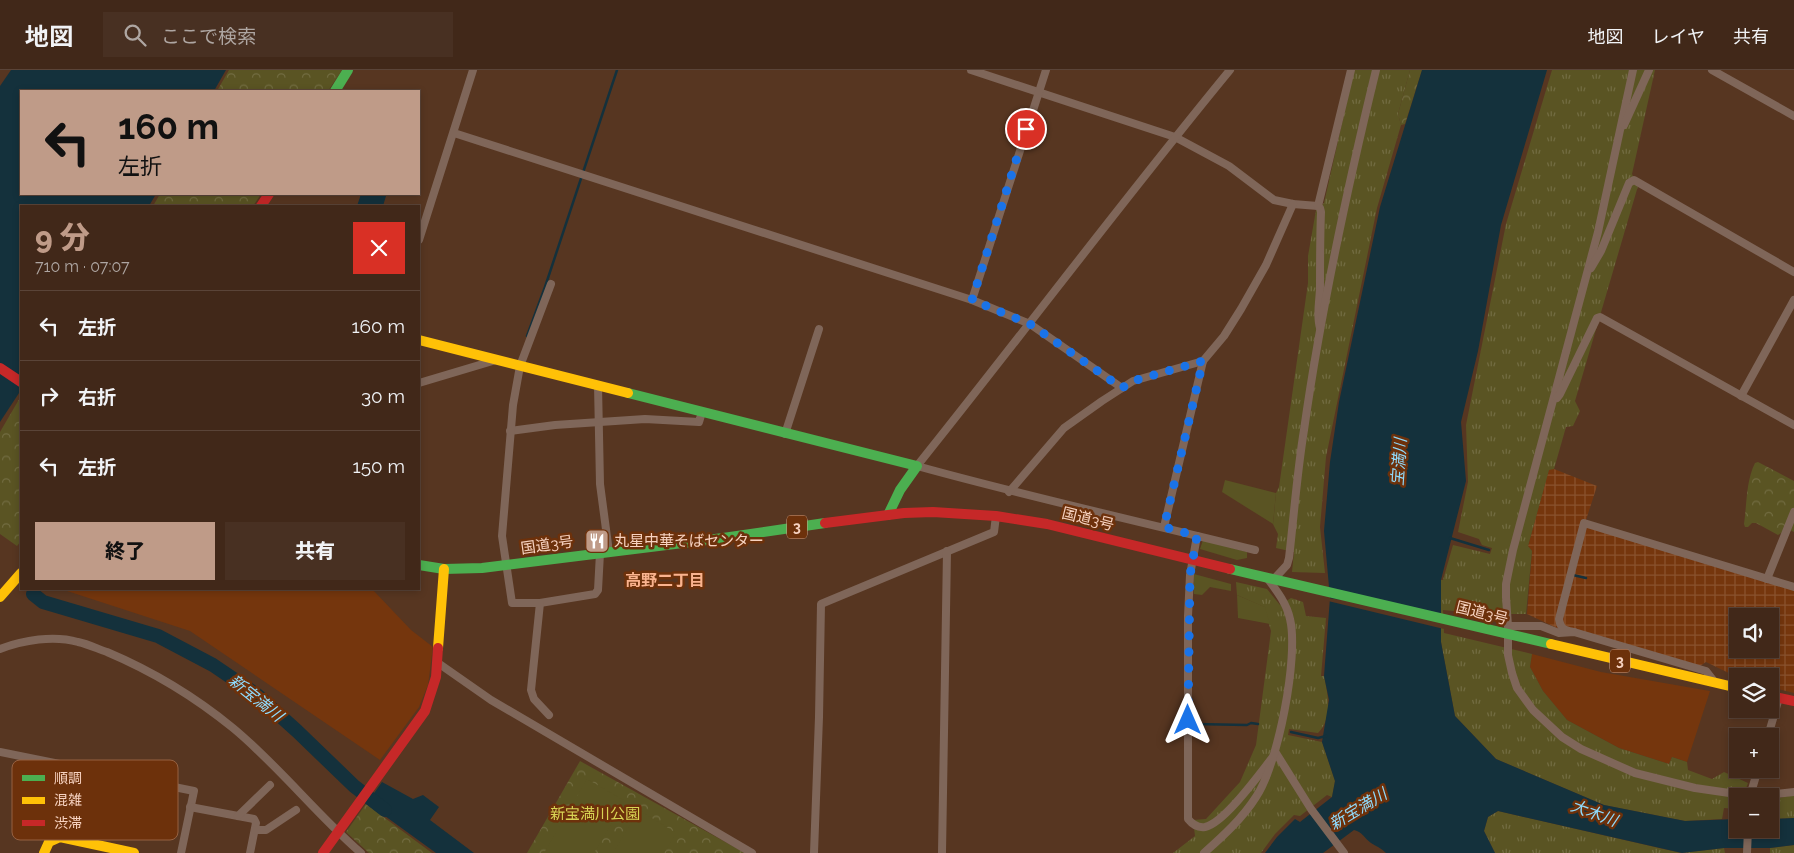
<!DOCTYPE html>
<html lang="ja">
<meta charset="utf-8">
<style>
:root{--surface:#412819;--page:#483022;--text:#f1f3f6;--muted:#aea6a2;--line:#5a4438;--accent:#bf9b88}
body{margin:0;font-family:Raleway,"Noto Sans JP",sans-serif;background:var(--page);color:var(--text);height:100vh;display:flex;flex-direction:column;font-size:19px;white-space:nowrap}
*{box-sizing:border-box;margin:0}
p{font-size:16px;color:var(--muted)}
.icon{flex:none;width:28px;height:28px;fill:none;stroke:currentColor;stroke-width:2;stroke-linecap:round;stroke-linejoin:round}
.map{position:relative;flex:1;overflow:hidden}
.side{position:absolute;left:20px;top:135px;width:400px;height:385px;display:flex;flex-direction:column;background:var(--surface);border-radius:0px;box-shadow:0 2px 8px #0003,0 0 0 1px var(--line)}
.side>*{flex:none}
.hud{position:absolute;left:20px;top:20px;width:400px;height:105px;border-radius:0px;box-shadow:0 2px 8px #0003,0 0 0 1px var(--line);background:#bf9b88;color:#111;overflow:hidden}
.fabs{position:absolute;left:1729px;top:538px;display:grid;gap:10px}
.fabs a{display:grid;place-items:center;width:50px;height:50px;border-radius:0px;background:var(--surface);box-shadow:0 2px 8px #0003,0 0 0 1px var(--line);font-size:25px}
.pin{position:absolute;display:grid;place-items:center;width:42px;height:42px;color:#fff;margin:-21px;border:2px solid #fff;border-radius:50%;box-shadow:0 1px 5px #0007}
.me{position:absolute;width:55px;margin:-28px;rotate:0deg;stroke-linejoin:round;filter:drop-shadow(0 0 4px #0008)}
.turn{display:flex;align-items:center;gap:18px;height:105px;padding:0 15px;font-size:22px}
.turn .icon{width:65px;height:65px;stroke-width:2.5}
.turn b{display:block;font-size:35px;line-height:42px}
.round{display:grid;place-items:center;flex:none;width:52px;height:52px;border-radius:0px;background:var(--page)}
.summary{display:flex;align-items:center;justify-content:space-between;height:85px;padding:0 15px}
h1{font-size:30px;font-weight:800;line-height:38px;color:var(--accent)}
.action{display:flex;gap:10px;margin-top:auto;padding:10px 15px}
.action a{flex:1;height:58px;border-radius:0px;background:var(--accent);color:#111;font-size:20px;font-weight:800;line-height:58px;text-align:center}
.action a+a{background:var(--page);color:var(--text)}
ul{padding:0;list-style:none}
li{display:flex;align-items:center;gap:15px;height:70px;padding:0 15px;border-top:1px solid var(--line)}
li div{flex:1}
li b{display:block;font-size:19px}
li em{font-style:normal}
header{display:flex;align-items:center;gap:30px;box-sizing:border-box;height:70px;padding:0 25px;background:var(--surface);border-bottom:1px solid var(--line)}
header strong{font-size:24px}
nav{display:flex;gap:28px;margin-inline-start:auto;font-size:18px}
.search{width:350px;height:45px;background:var(--page);display:flex;align-items:center;gap:12px;box-sizing:border-box;padding:0 18px;border-radius:0px;color:var(--muted);font-size:19px}
.map>svg:first-child{display:block}
.built{fill:#75360d}
.industrial{fill:url(#industrial-grid);fill-rule:evenodd}
.grass{fill:url(#grass-tufts)}
.forest{fill:url(#forest-crowns)}
.garden{fill:#5a5423}
.water{fill:#14313c}
.pier{fill:#573621}
.lines{fill:none;stroke-linecap:round;stroke-linejoin:round}
.stream{stroke:#14313c;stroke-width:2.5}
.river{stroke:#14313c;stroke-width:14}
.street{stroke:#7f6659;stroke-width:8}
.fast{stroke:#4caf50;stroke-width:10}
.slow{stroke:#ffc107;stroke-width:10}
.jam{stroke:#c62828;stroke-width:10}
.route{stroke:#1a73e8;stroke-width:9;stroke-dasharray:0 16.2}
.labels{text-anchor:middle;dominant-baseline:central;stroke-width:5;stroke-linejoin:round;paint-order:stroke}
.shield{fill:#6d310b;stroke:#cea28a;stroke-width:1}
.shield-label{font-size:14px;font-weight:bold;fill:#f7d2c0}
.street-label{font-size:15px;fill:#f7d2c0;stroke:#6d310b}
.poi-label{font-size:15px;fill:#f7d2c0;stroke:#6d310b;text-anchor:start}
.park-label{font-size:15px;fill:#d8d454;stroke:#6d310b}
.water-label{font-size:16px;font-style:italic;fill:#8fdbfd;stroke:#6d310b}
.neighbourhood-label{font-size:16px;font-weight:bold;fill:#fab38e;stroke:#6d310b}
.key{fill:#6d310b;stroke:#966141;stroke-width:1}
.key-label{font-size:14px;fill:#f7d2c0}
</style>
<header>
<strong>地図</strong>
<div class="search"><svg class="icon" aria-label="search" viewBox="0 0 24 24"><circle cx="10" cy="10" r="6"/><path d="M15 15l6 6"/></svg>ここで検索</div>
<nav><a>地図</a><a>レイヤ</a><a>共有</a></nav>
</header>
<div class="map">
<svg width="1794" height="783" viewBox="0 0 1794 783">
<defs>
<pattern id="industrial-grid" width="8" height="8" patternUnits="userSpaceOnUse" patternTransform="scale(1.25)"><rect width="8" height="8" fill="#75360d"/><path d="M0 4h8M4 0v8" fill="none" stroke="#89522e"/></pattern>
<pattern id="grass-tufts" width="24" height="20" patternUnits="userSpaceOnUse" patternTransform="scale(1.25)"><rect width="24" height="20" fill="#5a5423"/><path d="M3 7l-1-3M5 7V3M7 7l1-3M15 17l-1-3M17 17v-4M19 17l1-3" fill="none" stroke="#726c41"/></pattern>
<pattern id="forest-crowns" width="20" height="18" patternUnits="userSpaceOnUse" patternTransform="scale(1.25)"><rect width="20" height="18" fill="#5a5423"/><path d="M2 6a3 3 0 1 1 6 0M12 15a3 3 0 1 1 6 0" fill="none" stroke="#726c41"/></pattern>
</defs>
<rect width="100%" height="100%" fill="#573621"/>
<g class="built">
<path d="M61 519H372L411 560 433 577 428 615 419 637 380 690 190 561Z"/>
<path d="M1532 584 1601 602 1710 621 1687 692 1672 687 1669 694 1619 678 1567 650 1543 621 1530 597Z"/>
</g>
<path class="industrial" d="M1549 399H1554L1597 416 1586 450 1585 455 1794 519V623L1770 617V606L1737 607 1706 592 1700 596 1559 559 1527 544 1532 481 1528 476ZM1738 546H1770V579H1738Z"/>
<g class="grass">
<path d="M1354 0H1410L1398 44 1401 55 1377 138 1326 387 1320 457 1325 503 1292 502 1294 482 1276 478 1278 464 1273 454 1276 423 1279 417 1308 213V186L1316 140 1324 133Z"/>
<path d="M1552 0H1655L1632 104 1638 116 1575 331 1580 341 1573 356 1566 357 1554 399 1549 400 1528 476 1532 481 1526 544H1485L1443 540 1444 563 1532 584 1530 597 1543 621 1567 650 1619 678 1669 694 1672 687 1687 692 1688 700 1712 709 1724 702 1748 713 1743 726H1738L1737 739 1724 738 1722 749 1685 751 1604 735 1496 689 1455 646 1441 572V510H1443L1453 475 1490 484 1492 478 1482 475 1479 469 1458 462 1468 412 1466 355 1506 154Z"/>
<path d="M1236 512 1267 519 1280 535 1291 528 1303 532 1306 546 1326 548 1321 606H1324C1328 625 1333 648 1318 663L1289 659 1288 665 1322 672 1335 711 1332 727 1327 725 1300 746 1294 745 1275 764 1261 783H1173L1195 766 1193 750 1206 749 1240 712 1256 675 1271 561 1264 537 1237 525Z"/>
<path d="M1794 725V748L1771 749 1770 730Z"/>
<path d="M1498 741 1681 783 1724 778 1725 783H1495L1484 761 1488 747Z"/>
<path d="M1794 775V783H1770V778Z"/>
</g>
<g class="forest">
<path d="M229 0H342L328 21H217Z"/>
<path d="M1410 0H1422L1405 54 1401 55 1398 44Z"/>
<path d="M160 124H261L253 136H153Z"/>
<path d="M21 326V471L17 476 0 464V362Z"/>
<path d="M1758 392 1794 411V462L1788 459 1778 465 1756 453H1752L1748 457H1745L1744 454C1747 433 1746 411 1755 393Z"/>
<path d="M580 691 745 783H527Z"/>
<path d="M366 734 432 783H369L346 762Z"/>
</g>
<g class="garden">
<path d="M1225 410 1276 423 1273 454 1222 422Z"/>
<path d="M1203 470 1247 482V488L1237 490 1200 479Z"/>
<path d="M1194 504 1231 514V521L1210 517 1202 525 1194 524Z"/>
<path d="M1237 525 1265 537 1270 554 1238 548Z"/>
<path d="M587 709 625 731 594 783H544Z"/>
<path d="M639 740 676 763 664 783H613Z"/>
</g>
<g class="water">
<path d="M11 0H226L214 21H21V124H156L149 136H21V320L0 352V16Z"/>
<path d="M1422 0H1547L1501 155 1478 281 1461 352 1466 411 1441 510V572L1455 646 1496 689 1604 735 1685 751 1737 749 1738 759H1770V749L1794 748V775L1770 778H1724L1682 783 1498 741 1488 747 1484 761 1495 783H1386C1381 778 1376 776 1371 773 1364 768 1363 762 1354 760L1323 783H1265L1277 767 1295 749 1300 752 1332 727 1335 711 1322 672 1329 630 1324 606 1330 528 1324 461 1330 392 1339 332 1380 137Z"/>
<path d="M361 124H380L386 126 383 136H357Z"/>
<path d="M382 712 413 729 423 725 439 737 430 750 474 783H436L367 733Z"/>
</g>
<path class="pier" d="M1328 528 1444 544V559L1328 531Z"/>
<g class="lines">
<g class="stream">
<path d="M527 266 545 217 617 0"/>
<path d="M1450 468 1489 480"/>
<path d="M1573 505 1586 508"/>
<path d="M1194 654 1247 655 1251 653 1258 654"/>
<path d="M1291 662 1318 668 1326 666"/>
</g>
<path class="river" d="M33 524 43 532 158 566 213 595 257 625 297 661 354 716 385 740"/>
<g class="street">
<path d="M971 0 1175 67 1229 96 1274 130 1293 134 1318 136 1320 138 1321 142C1320 167 1320 191 1320 216 1320 231 1316 244 1320 258"/>
<path d="M1230 0C1123 130 1022 265 917 396 1029 427 1142 452 1255 480"/>
<path d="M1633 0 1598 162 1513 480 1506 514V527L1508 556V585L1512 603 1517 618 1533 640 1562 667 1581 679 1635 703 1695 718 1750 726 1768 725 1794 722"/>
<path d="M1712 0 1794 46"/>
<path d="M1624 55 1649 0"/>
<path d="M454 63 972 230 1030 254 1122 318"/>
<path d="M1318 136 1351 0"/>
<path d="M419 170 473 0"/>
<path d="M1591 198 1601 181 1629 113 1634 110 1794 202"/>
<path d="M972 230 1046 0"/>
<path d="M419 313 496 290"/>
<path d="M598 315 600 414 609 482"/>
<path d="M1741 326 1794 230"/>
<path d="M1557 328 1560 324 1597 248 1600 247 1794 355"/>
<path d="M510 361 555 355 645 349 699 352 702 342"/>
<path d="M785 364 819 259"/>
<path d="M1009 422 1064 358 1102 331 1133 311 1203 291"/>
<path d="M1164 457 1203 291 1224 266 1241 239 1266 195 1293 134"/>
<path d="M1197 466 1190 505 1188 546V749C1192 754 1198 758 1205 757 1225 753 1263 699 1276 683L1311 739 1344 783"/>
<path d="M1274 509 1287 495 1289 488C1294 445 1297 403 1304 360 1321 239 1347 119 1376 0"/>
<path d="M1767 509 1794 442"/>
<path d="M540 533 595 524 598 520 600 483"/>
<path d="M1508 556H1541L1559 563 1574 562 1706 601 1713 610"/>
<path d="M1574 562C1564 560 1561 560 1559 549L1584 453 1794 517"/>
<path d="M0 579C23 570 54 565 78 572 88 574 98 579 107 582 152 601 195 627 233 658 279 696 316 744 361 783"/>
<path d="M438 593 491 630 752 783"/>
<path d="M549 645 534 629 531 620 540 533H512L502 466 513 335 520 296 551 214"/>
<path d="M1768 666 1779 628"/>
<path d="M0 682 194 721 181 783"/>
<path d="M1750 726 1758 699"/>
<path d="M190 737 254 749 256 753 250 783"/>
<path d="M50 738 103 749"/>
<path d="M238 746 270 715"/>
<path d="M255 760H266L296 740"/>
<path d="M51 769 46 762 59 694"/>
<path d="M814 783 819 647 821 534 994 462 996 446"/>
<path d="M942 783 947 481"/>
<path d="M1204 783C1223 766 1242 749 1256 727 1278 695 1299 586 1290 549 1287 534 1277 521 1268 509"/>
<path d="M1747 783 1748 759"/>
</g>
<g class="fast">
<path d="M335 21 348 0"/>
<path d="M628 323 917 396 900 420 888 445"/>
<path d="M419 495 444 499 482 498 723 468 825 453"/>
<path d="M1230 499 1551 574"/>
</g>
<g class="slow">
<path d="M419 270 628 323"/>
<path d="M0 527 21 503"/>
<path d="M1551 574 1738 618"/>
<path d="M438 578 444 499"/>
<path d="M44 783 49 772 60 767 134 783"/>
</g>
<g class="jam">
<path d="M261 136 269 124"/>
<path d="M0 298 21 312"/>
<path d="M825 453 904 443 933 442 996 446 1047 454 1230 499"/>
<path d="M1770 626 1794 631"/>
<path d="M323 783 425 641 436 607 438 578"/>
</g>
</g>
<g class="lines">
<path class="route" d="M1026 59 972 230 1030 254 1122 318 1133 311 1203 291 1164 457 1197 466 1190 505 1188 650"/>
</g>
<defs>
<g id="restaurant-square" transform="scale(1.25)"><rect x="-9" y="-9" width="18" height="18" rx="4" fill="#bf9b88" stroke="#6d310b"/><path d="M-5-6h1v4h1v-4h1v4h1v-4h1v5L-1.5 .5V6h-2V.5L-5-1ZM5-6V6H3V1.5H1.5Q1.5-4 5-6Z" fill="#fff"/></g>
</defs>
<g fill-rule="evenodd">
<use href="#restaurant-square" x="597" y="471"/>
</g>
<g class="labels">
<g class="shield">
<rect x="787" y="445.5" width="20" height="23" rx="4"/>
<rect x="1610" y="579.5" width="20" height="23" rx="4"/>
</g>
<g class="shield-label">
<text x="797" y="457">3</text>
<text x="1620" y="591">3</text>
</g>
<g class="street-label">
<text transform="translate(1088 449) rotate(14)">国道3号</text>
<text transform="translate(547 475) rotate(-8)">国道3号</text>
<text transform="translate(1482 543) rotate(14)">国道3号</text>
</g>
<g class="poi-label">
<text x="614" y="471">丸星中華そばセンター</text>
</g>
<g class="park-label">
<text x="595" y="744">新宝満川公園</text>
</g>
<g class="water-label">
<text transform="translate(1399 392) rotate(-86)">宝満川</text>
<text transform="translate(256 628) rotate(39)">新宝満川</text>
<text transform="translate(1358 739) rotate(-31)">新宝満川</text>
<text transform="translate(1594 743) rotate(20)">大木川</text>
</g>
<g class="neighbourhood-label">
<text x="665" y="510">高野二丁目</text>
</g>
</g>
<rect x="12" y="690" width="166" height="80" rx="8" class="key"/>
<rect x="22" y="705" width="23" height="6" fill="#4caf50"/>
<rect x="22" y="727" width="23" height="7" fill="#ffc107"/>
<rect x="22" y="750" width="23" height="6" fill="#c62828"/>
<g class="key-label">
<text x="54" y="713">順調</text>
<text x="54" y="735">混雑</text>
<text x="54" y="758">渋滞</text>
</g>
</svg>
<div class="fabs">
<a><svg class="icon" aria-label="sound" viewBox="0 0 24 24"><path d="M4 9h4l5-4v14l-5-4H4zM17 9q2 3 0 6"/></svg></a>
<a><svg class="icon" aria-label="layers" viewBox="0 0 24 24"><path d="M12 4l9 5-9 5-9-5zM3 14l9 5 9-5"/></svg></a>
<a>+</a>
<a>−</a>
</div>
<div class="pin" style="left:1026px;top:59px;background:#d93025"><svg class="icon" aria-label="arrive" viewBox="0 0 24 24"><path d="M6 21V4h12l-3 4 3 4H6"/></svg></div>
<svg class="me" style="left:1188px;top:650px" viewBox="-20 -20 40 40"><path d="M0-17L14 15 0 8-14 15z" fill="#1a73e8" stroke="#fff" stroke-width="4"/></svg>
<div class="hud">
<div class="turn"><svg class="icon" aria-label="left" viewBox="0 0 24 24"><path d="M17 20v-9H6M10 6l-5 5 5 5"/></svg><div><b>160 m</b>左折</div></div>
</div>
<section class="side">
<div class="summary"><div><h1>9 分</h1><p>710 m · 07:07</p></div><a class="round" style="background:#d93025;color:#fff"><svg class="icon" aria-label="close" viewBox="0 0 24 24"><path d="M6 6l12 12M18 6L6 18"/></svg></a></div>
<ul>
<li><svg class="icon" aria-label="left" viewBox="0 0 24 24"><path d="M17 20v-9H6M10 6l-5 5 5 5"/></svg><div><b>左折</b></div><em>160 m</em></li>
<li><svg class="icon" aria-label="right" viewBox="0 0 24 24"><path d="M7 20v-9h11M14 6l5 5-5 5"/></svg><div><b>右折</b></div><em>30 m</em></li>
<li><svg class="icon" aria-label="left" viewBox="0 0 24 24"><path d="M17 20v-9H6M10 6l-5 5 5 5"/></svg><div><b>左折</b></div><em>150 m</em></li>
</ul>
<div class="action"><a>終了</a><a>共有</a></div>
</section>
</div>
